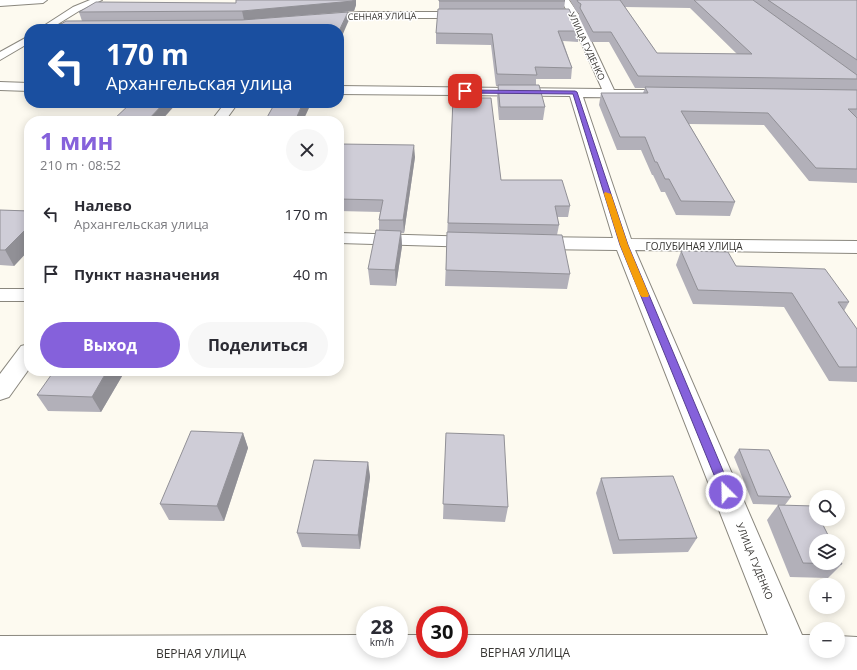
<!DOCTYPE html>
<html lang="ru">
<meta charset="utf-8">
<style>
:root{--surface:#fff;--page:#f7f7f7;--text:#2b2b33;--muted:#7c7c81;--accent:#8561db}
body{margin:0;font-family:"Open Sans",sans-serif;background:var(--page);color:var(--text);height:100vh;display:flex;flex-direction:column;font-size:15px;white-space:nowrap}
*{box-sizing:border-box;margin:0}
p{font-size:13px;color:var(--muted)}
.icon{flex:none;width:22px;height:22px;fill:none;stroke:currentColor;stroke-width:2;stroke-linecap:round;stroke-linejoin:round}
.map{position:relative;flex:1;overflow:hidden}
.panel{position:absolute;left:24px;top:116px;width:320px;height:260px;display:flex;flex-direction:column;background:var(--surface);border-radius:16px;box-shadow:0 2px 10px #0003}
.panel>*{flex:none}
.hud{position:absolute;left:24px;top:24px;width:320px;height:84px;border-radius:16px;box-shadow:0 2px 10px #0003;background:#1a4fa0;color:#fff;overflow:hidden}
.controls{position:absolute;left:809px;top:490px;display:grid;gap:8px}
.controls a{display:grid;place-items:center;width:36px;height:36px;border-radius:50%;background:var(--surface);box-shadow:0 2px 10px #0003;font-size:20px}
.speed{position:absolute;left:356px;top:606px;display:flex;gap:8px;font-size:20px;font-weight:700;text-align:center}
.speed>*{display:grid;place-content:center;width:52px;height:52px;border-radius:50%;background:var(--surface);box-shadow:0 2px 10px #0003;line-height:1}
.speed small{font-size:10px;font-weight:400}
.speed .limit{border:6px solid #d22;background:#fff;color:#111}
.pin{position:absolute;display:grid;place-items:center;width:34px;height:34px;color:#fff;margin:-17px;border-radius:8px;box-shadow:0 2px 6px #0006}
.me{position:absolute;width:44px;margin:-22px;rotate:337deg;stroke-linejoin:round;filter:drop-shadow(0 0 3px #0008)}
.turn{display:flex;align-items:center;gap:14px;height:84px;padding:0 16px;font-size:18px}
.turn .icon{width:52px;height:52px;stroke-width:2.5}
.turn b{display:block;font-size:28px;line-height:34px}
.round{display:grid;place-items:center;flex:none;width:42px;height:42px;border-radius:21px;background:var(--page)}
.head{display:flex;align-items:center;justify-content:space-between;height:68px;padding:0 16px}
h1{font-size:24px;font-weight:700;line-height:30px;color:var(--accent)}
.cta{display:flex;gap:8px;margin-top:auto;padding:8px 16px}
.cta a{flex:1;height:46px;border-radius:24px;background:var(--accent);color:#fff;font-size:16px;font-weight:700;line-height:46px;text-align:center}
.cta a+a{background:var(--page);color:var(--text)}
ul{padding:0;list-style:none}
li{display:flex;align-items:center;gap:12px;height:60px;padding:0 16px}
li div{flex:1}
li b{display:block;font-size:15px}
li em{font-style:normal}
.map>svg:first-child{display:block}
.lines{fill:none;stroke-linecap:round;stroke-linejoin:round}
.minor-casing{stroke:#8a877e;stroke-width:2}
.minor{fill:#fff;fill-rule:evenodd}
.wall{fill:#b2b0b9;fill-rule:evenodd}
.shaded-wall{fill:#919096}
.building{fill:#cfcdd7;stroke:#919096}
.route{fill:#8561db;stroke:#563f8e}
.slow{fill:#f59e0b}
.labels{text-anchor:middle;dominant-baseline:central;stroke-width:3;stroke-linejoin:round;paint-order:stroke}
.far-street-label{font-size:9px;fill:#373532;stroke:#fff}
.street-label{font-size:10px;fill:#373532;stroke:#fff}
.near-street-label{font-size:12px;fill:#373532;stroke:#fff}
</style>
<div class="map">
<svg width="857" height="670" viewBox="0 0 857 670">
<rect width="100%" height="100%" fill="#fdfaf0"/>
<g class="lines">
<g class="minor-casing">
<g id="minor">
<path d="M0 0H47L43 3 0 6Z"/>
<path d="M90 0H102L79 11 58 24H85L88 25 90 27 89 29H43L42 27 73 7Z"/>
<path d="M561 0H569L579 15 614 90H674L678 91 680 94 678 97 674 98 583 97 631 239 857 241V253L635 250 802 635H816V651H838V636L857 637V670H0V636L365 635V649H399V635H425V649H459V635H768L617 250 534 249 528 247 525 243 528 239 534 237 613 238 570 96 339 94V86L602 89 569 15Z"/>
<path d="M360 12H468L473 15 468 18H360L319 21 314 18 319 15Z"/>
<path d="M29 36V43L0 60V52Z"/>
<path d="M0 82 29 83V91L0 90Z"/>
<path d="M225 103H238L225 121H211Z"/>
<path d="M339 233 476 237 482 238 485 242 482 246 476 247 339 243Z"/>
<rect x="0" y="289" width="29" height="12"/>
<path d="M29 344V369L9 397 0 400V374L21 346Z"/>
</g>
</g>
<use href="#minor" class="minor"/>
</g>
<g class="wall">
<path d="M236 0H356V5L354 11 294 16 349 20 339 29 82 21 79 12 236 3Z"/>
<path d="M439 0 565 1 564 9 579 31 578 42 563 41 572 68 571 79H536V85L545 107 543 120H499L497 97 498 86H496L491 45 436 44V33L439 9Z"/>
<path d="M570 0H857V183L809 181 764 125 689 124 735 202 730 216 676 215 665 192H661L653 175H652L641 150H617L599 105 601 93H643L645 88H635L609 42H591L579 17V13L576 11ZM625 7 690 8 737 54 657 53Z"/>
<path d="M453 98 501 180 570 206 568 217H557L559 225 557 235 570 274 567 289 445 286Z"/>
<path d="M339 144 415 157 404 233H401L402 246 396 286 370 285 368 269 379 231V220L380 212 339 211Z"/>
<path d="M0 210 29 211V250L14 266 0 265Z"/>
<path d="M681 251 736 266 849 302 844 311 857 329V382L829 381 784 307 693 304 676 265Z"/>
<path d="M125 371 101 412 48 411 37 395Z"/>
<path d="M243 433 248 448 224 521 169 520 160 504Z"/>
<path d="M446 433 508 507 505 522 443 519Z"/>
<path d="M739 449 791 497 785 505 753 504 734 457Z"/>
<path d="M368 462 370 477 360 549 302 547 297 533Z"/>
<path d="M601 478 697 538 688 552 613 554 596 493Z"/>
<path d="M778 505 842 564 828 578 790 577 767 520Z"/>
</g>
<g class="shaded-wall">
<path d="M356 0V5L354 11 244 20 242 11Z"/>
<path d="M348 12 349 20 339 43V31Z"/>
<path d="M164 103H177L161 121H147Z"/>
<path d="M303 103H308L309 108 303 121H295Z"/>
<path d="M414 145 415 157 404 233 403 220Z"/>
<path d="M29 226V250L14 266 5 250Z"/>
<path d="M401 231 402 246 396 286 395 270Z"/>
<path d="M107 371H125L101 412 92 397Z"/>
<path d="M243 433 248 448 224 521 217 506Z"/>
<path d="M368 462 370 477 360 549 358 535Z"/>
</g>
<g class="building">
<path d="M236 0H353V1L242 11 79 12 96 2 236 3Z"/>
<path d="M439 0H564L565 1H439Z"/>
<path d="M577 0H620L657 53 752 54 694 0H753L857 75V79L638 76 611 32H593L580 8 581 4 578 2Z"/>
<path d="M768 0H857V60Z"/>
<path d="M438 9H569L579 31H558L572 68 535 67 537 75 497 74 492 34 436 33Z"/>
<path d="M348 12 339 31V29H53L66 21 242 20Z"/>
<path d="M498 85H539L545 107H500Z"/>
<path d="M645 87 857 90V109H848L857 118V169L816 168 768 113 681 111 735 202 681 201 669 179H665L657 162H655L645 137H620L601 93H648Z"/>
<path d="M453 98H491L501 180H562L570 206H555L559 225 448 223Z"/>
<path d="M131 103H164L147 121H112Z"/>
<path d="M275 103H303L295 121H265Z"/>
<path d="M339 144 414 145 403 220H379L383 200 339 199Z"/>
<path d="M0 210 29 211V226L5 250H0Z"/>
<path d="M376 230 401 231 395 270 368 269Z"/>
<path d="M447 232 562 235 570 274 446 270Z"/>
<path d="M681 251 728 252 736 266 825 269 849 302H838L857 329V367H839L792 293 698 290Z"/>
<path d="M54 371H107L92 397 37 395Z"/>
<path d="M191 431 243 433 217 506 160 504Z"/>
<path d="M446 433 504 435 508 507 443 504Z"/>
<path d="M739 449 769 450 791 497 758 496Z"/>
<path d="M314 460 368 462 358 535 297 533Z"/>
<path d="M673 476 697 538 619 540 601 478Z"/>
<path d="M778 505 814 506 816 510V519H820L831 541H816V563H838V556L842 564 803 563Z"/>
</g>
<path class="route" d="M463 90 575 91 577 92 628 245 732 492 731 496 726 497 722 496 721 492 620 245 573 94 465 93 462 91Z"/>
<path class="slow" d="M605 192 611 194 628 245 649 295 648 297H642L640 295 620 245 604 194Z"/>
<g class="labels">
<g class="far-street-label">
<text transform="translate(382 16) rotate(-1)">СЕННАЯ УЛИЦА</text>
<text transform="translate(587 46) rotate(65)">УЛИЦА ГУДЕНКО</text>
</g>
<g class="street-label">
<text x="694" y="246">ГОЛУБИНАЯ УЛИЦА</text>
<text transform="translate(755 561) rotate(68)">УЛИЦА ГУДЕНКО</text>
</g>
<g class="near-street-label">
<text x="525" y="652">ВЕРНАЯ УЛИЦА</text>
<text x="201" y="653">ВЕРНАЯ УЛИЦА</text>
</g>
</g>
</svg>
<div class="controls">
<a><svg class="icon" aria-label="search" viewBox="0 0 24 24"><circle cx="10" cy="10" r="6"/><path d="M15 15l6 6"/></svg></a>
<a><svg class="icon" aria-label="layers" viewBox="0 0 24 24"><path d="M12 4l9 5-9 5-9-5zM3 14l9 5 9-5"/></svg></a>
<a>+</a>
<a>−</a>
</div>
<div class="speed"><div>28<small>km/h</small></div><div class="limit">30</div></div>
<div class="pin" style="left:465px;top:91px;background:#d93025"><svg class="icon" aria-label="arrive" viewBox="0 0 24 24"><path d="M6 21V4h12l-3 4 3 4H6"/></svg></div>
<svg class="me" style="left:726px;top:492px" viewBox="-20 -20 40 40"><circle r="17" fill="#8561db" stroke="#fff" stroke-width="3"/><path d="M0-11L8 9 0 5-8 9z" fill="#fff"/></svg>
<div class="hud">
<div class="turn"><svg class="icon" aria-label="left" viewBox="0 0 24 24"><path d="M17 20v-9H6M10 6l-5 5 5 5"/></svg><div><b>170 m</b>Архангельская улица</div></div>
</div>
<section class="panel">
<div class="head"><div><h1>1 мин</h1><p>210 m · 08:52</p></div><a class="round"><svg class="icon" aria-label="close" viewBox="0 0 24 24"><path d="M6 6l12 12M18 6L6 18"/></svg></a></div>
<ul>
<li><svg class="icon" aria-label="left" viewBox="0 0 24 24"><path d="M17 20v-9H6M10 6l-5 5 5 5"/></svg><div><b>Налево</b><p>Архангельская улица</p></div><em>170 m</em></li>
<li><svg class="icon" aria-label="arrive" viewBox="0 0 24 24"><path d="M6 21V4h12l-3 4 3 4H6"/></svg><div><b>Пункт назначения</b></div><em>40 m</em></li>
</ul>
<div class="cta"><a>Выход</a><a>Поделиться</a></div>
</section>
</div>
